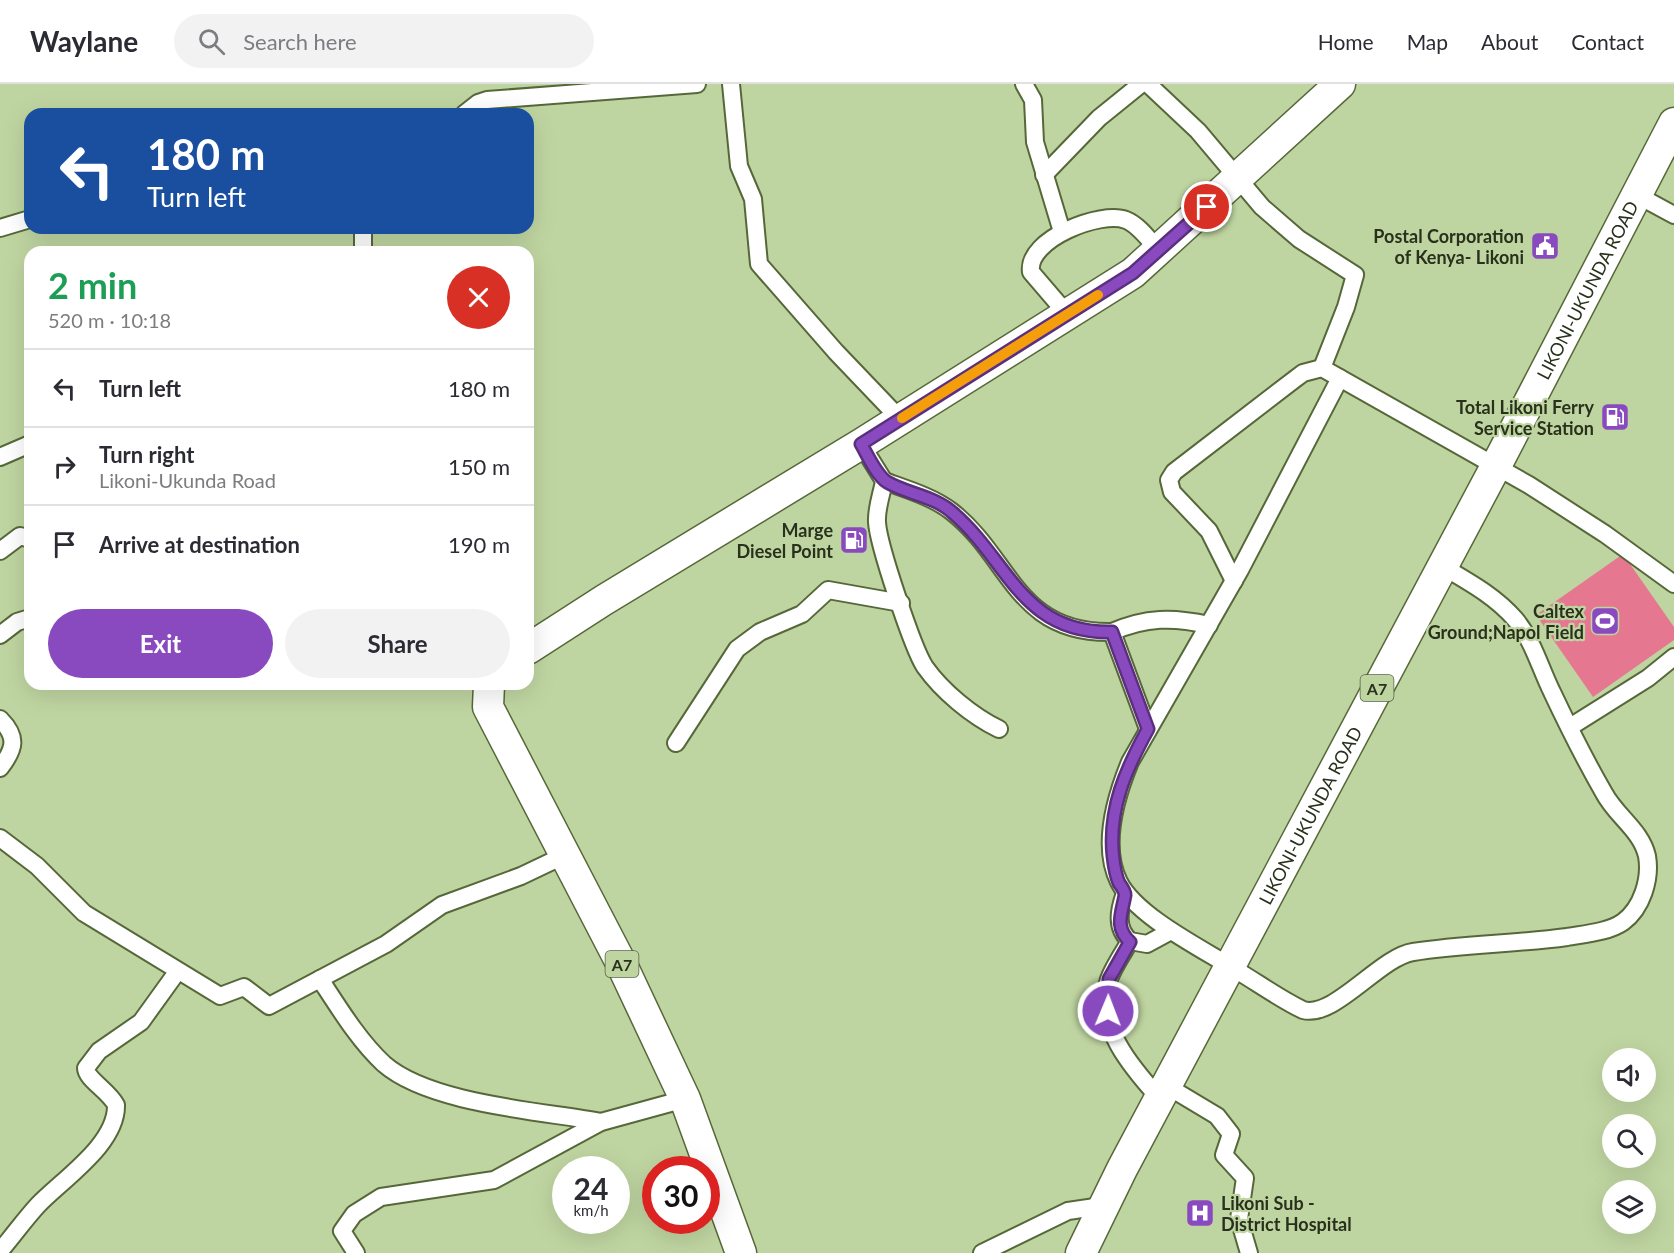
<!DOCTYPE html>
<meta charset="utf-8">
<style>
:root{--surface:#fff;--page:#f2f2f3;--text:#2b2b33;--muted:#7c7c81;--line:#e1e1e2;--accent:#8a4abf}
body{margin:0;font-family:Lato,sans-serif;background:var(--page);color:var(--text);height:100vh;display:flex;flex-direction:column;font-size:22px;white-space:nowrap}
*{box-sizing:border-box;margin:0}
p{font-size:20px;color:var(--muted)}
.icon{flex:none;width:33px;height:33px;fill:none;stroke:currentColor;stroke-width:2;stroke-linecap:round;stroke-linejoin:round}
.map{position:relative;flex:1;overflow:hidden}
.details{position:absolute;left:24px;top:162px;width:510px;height:444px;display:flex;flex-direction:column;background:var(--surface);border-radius:18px;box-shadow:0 6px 24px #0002}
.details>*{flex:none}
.top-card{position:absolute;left:24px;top:24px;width:510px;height:126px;border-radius:18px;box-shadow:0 6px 24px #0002;background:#1a4fa0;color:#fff;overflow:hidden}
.tools{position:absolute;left:1602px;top:964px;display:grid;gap:12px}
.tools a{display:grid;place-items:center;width:54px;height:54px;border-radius:50%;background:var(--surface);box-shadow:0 6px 24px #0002;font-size:30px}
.speed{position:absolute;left:552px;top:1072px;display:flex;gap:12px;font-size:30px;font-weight:700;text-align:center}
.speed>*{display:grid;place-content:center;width:78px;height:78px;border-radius:50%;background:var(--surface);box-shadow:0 6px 24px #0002;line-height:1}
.speed small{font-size:15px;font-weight:400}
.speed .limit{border:9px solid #d22;background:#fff;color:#111}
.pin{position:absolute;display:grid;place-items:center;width:51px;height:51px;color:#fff;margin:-26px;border:3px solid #fff;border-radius:50%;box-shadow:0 2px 6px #0007}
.me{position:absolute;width:66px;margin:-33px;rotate:1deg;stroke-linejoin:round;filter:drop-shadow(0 0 4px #0008)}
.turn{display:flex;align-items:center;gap:21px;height:126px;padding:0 24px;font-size:27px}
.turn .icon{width:78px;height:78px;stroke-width:2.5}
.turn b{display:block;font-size:42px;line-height:51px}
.round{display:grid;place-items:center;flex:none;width:63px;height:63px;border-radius:32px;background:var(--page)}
.summary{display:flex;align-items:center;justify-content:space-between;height:102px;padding:0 24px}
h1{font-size:36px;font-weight:700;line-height:45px;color:#1e9e55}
.primary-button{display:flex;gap:12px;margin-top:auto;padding:12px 24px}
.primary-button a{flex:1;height:69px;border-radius:36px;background:var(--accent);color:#fff;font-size:24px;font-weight:700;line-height:69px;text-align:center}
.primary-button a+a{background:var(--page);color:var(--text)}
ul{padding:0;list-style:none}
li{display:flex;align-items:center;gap:18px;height:78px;padding:0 24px;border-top:2px solid var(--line)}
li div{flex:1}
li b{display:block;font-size:22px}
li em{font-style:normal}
header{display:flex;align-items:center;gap:36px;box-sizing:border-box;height:84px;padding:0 30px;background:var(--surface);border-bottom:2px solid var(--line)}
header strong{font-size:28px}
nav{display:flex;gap:33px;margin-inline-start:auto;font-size:21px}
.search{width:420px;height:54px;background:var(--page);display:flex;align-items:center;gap:15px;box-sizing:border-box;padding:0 21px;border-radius:33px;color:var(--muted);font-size:22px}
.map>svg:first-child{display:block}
.green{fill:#e67790}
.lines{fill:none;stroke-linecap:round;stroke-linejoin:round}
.street-casing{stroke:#566839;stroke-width:20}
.highway-casing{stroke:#566839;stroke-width:33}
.street{stroke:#fff;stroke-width:16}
.highway{stroke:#fff;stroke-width:30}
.route-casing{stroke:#5a307c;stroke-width:15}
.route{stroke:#8a4abf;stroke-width:10}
.slow{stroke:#f59e0b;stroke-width:10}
.labels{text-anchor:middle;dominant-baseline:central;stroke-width:4.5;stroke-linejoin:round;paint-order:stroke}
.shield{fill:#bfd5a1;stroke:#566245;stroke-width:1.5}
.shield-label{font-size:16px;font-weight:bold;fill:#29311d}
.poi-label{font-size:18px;font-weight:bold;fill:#29311d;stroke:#bfd5a1;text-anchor:end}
.street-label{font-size:18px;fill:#29311d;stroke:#bfd5a1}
</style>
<header>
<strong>Waylane</strong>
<div class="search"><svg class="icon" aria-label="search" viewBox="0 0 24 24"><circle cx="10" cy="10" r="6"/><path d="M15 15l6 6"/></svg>Search here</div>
<nav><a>Home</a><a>Map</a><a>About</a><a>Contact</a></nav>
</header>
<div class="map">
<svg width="1674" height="1169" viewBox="0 0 1674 1169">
<rect width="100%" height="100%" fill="#bfd5a1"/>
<path class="green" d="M1623 470 1674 543V556L1593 613 1536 531Z"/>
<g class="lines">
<g class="street-casing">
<g id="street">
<path d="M731 0 739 82 753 115 759 180 836 268 900 335"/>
<path d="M1024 0 1033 16 1035 58 1062 148"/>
<path d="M1148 0 1198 47 1262 123 1299 155 1355 191 1346 223 1322 284"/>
<path d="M464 30 478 19 487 16 697 0"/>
<path d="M1044 91 1099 34 1141 0"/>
<path d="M1637 111 1674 131"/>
<path d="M0 144 30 135"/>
<path d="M363 168V144"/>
<path d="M1067 230 1031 188C1026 155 1102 126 1126 136 1139 141 1150 157 1159 167"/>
<path d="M1340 294 1240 486 1130 678C1116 712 1101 762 1119 798 1137 833 1203 865 1236 886 1258 899 1280 915 1303 926 1334 935 1380 873 1413 868 1464 860 1516 860 1567 853 1584 850 1609 848 1623 838 1642 824 1651 795 1647 772 1641 746 1616 732 1604 709 1585 676 1568 642 1552 608 1540 584 1533 556 1515 535 1495 512 1469 498 1442 482"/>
<path d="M861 360 884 397C882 409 876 425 877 438 878 460 913 565 925 583 942 607 972 632 999 645"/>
<path d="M0 373 30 360"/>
<path d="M884 397C906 405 933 413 951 427 1011 473 1015 550 1112 548"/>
<path d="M0 467 20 452 30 455"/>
<path d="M1234 497 1209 447 1172 408 1169 396 1174 388 1295 295 1303 289 1322 284 1529 401 1605 450 1674 500"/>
<path d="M0 551 17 538 30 534"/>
<path d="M0 635C18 653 15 665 0 684"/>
<path d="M1570 643 1648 594 1674 573"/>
<path d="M1148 645 1112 548C1146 533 1173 533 1209 541"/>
<path d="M676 659 737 565 760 548 802 530 828 506 901 519"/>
<path d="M0 754 37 782 84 829 220 912 244 903 269 922 386 860 442 821 521 792 563 772"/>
<path d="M1125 809C1119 826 1115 844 1130 857L1147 860 1171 847"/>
<path d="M1130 857C1123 869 1114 882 1109 895 1094 941 1132 984 1160 1015"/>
<path d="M320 895C339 924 359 957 384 980 430 1020 541 1027 601 1038"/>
<path d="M1167 1002 1217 1032 1231 1050 1224 1071 1245 1094 1239 1135 1249 1169"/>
<path d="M0 1167C13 1152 25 1135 38 1121 63 1095 117 1060 116 1021 109 1007 86 995 86 984L99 967 141 938 177 888"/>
<path d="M356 1169 342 1147 354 1130 381 1113 494 1096 601 1038 685 1015"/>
<path d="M982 1169 1068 1127 1102 1122"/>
</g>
</g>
<g class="highway-casing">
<g id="highway">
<path d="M528 565 604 516 861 360 1133 189 1340 0"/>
<path d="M489 600 488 623 621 879 685 1015 741 1169"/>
<path id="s1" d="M1081 1169 1122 1085 1496 382 1674 39"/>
</g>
</g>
<use href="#street" class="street"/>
<use href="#highway" class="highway"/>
</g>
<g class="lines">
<g class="route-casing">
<path id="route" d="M1108 927 1109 895 1130 858C1114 843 1122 829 1125 811 1125 807 1122 803 1119 799 1115 790 1114 781 1113 772 1108 725 1126 685 1148 645L1112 548C1022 550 1009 477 953 429 935 412 907 410 887 398 876 391 867 370 861 360L1133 189 1207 123"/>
</g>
<use href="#route" class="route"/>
<path class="slow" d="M902 334 1098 211"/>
</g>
<defs>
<g id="civic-square" transform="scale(1.5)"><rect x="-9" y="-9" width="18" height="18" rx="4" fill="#8a4abf" stroke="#bfd5a1"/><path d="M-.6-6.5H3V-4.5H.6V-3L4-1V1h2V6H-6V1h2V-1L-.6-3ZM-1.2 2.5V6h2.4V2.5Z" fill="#fff"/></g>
<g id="fuel-square" transform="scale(1.5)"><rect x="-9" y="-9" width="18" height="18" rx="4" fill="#8a4abf" stroke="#bfd5a1"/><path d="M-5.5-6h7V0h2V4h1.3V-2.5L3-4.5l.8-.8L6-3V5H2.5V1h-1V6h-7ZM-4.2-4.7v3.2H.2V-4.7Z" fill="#fff"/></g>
<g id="stadium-square" transform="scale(1.5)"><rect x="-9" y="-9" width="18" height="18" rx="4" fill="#8a4abf" stroke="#bfd5a1"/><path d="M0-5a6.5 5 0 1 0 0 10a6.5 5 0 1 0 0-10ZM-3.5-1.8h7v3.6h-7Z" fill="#fff"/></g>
<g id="hospital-square" transform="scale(1.5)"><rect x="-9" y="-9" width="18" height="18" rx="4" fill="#8a4abf" stroke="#bfd5a1"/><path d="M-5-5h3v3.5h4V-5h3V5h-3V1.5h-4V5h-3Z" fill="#fff"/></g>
</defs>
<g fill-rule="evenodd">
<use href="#civic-square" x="1545" y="162"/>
<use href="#fuel-square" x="1615" y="333"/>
<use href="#fuel-square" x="854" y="456"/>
<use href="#stadium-square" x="1605" y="537"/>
<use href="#hospital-square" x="1200" y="1129"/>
</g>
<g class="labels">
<g class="shield">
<rect x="1360.5" y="591" width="33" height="26" rx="4.5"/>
<rect x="605.5" y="867" width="33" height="26" rx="4.5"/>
</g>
<g class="shield-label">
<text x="1377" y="604">A7</text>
<text x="622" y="880">A7</text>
</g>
<g class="poi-label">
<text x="1524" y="152">Postal Corporation<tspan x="1524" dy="21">of Kenya- Likoni</tspan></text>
<text x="1594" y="323">Total Likoni Ferry<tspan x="1594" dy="21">Service Station</tspan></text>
<text x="833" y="446">Marge<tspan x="833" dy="21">Diesel Point</tspan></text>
<text x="1584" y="527">Caltex<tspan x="1584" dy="21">Ground;Napol Field</tspan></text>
<text x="1221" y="1119" text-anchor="start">Likoni Sub -<tspan x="1221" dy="21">District Hospital</tspan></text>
</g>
<g class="street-label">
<text stroke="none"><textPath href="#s1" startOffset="1088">LIKONI-UKUNDA ROAD</textPath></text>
<text stroke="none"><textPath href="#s1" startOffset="494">LIKONI-UKUNDA ROAD</textPath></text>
</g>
</g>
</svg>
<div class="tools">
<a><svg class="icon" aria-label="sound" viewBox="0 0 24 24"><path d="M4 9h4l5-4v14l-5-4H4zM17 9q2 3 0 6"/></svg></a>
<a><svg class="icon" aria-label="search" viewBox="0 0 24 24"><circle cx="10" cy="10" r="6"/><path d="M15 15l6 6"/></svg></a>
<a><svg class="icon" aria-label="layers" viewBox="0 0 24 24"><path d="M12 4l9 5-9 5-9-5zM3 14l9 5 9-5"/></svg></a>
</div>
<div class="speed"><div>24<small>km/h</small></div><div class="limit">30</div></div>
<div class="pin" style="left:1207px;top:123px;background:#d93025"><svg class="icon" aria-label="arrive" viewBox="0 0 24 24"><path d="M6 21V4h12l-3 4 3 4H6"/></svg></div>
<svg class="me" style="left:1108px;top:927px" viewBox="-20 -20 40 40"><circle r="17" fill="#8a4abf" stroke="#fff" stroke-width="3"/><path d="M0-11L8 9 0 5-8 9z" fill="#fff"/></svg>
<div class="top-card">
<div class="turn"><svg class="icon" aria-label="left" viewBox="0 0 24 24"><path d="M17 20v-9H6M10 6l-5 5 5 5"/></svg><div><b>180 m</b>Turn left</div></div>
</div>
<section class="details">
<div class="summary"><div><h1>2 min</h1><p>520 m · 10:18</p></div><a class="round" style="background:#d93025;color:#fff"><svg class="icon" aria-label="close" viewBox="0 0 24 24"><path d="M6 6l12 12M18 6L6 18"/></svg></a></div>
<ul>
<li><svg class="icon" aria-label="left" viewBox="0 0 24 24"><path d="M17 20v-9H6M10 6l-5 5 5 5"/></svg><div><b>Turn left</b></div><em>180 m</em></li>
<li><svg class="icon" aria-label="right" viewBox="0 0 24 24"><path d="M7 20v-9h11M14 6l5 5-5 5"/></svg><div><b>Turn right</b><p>Likoni-Ukunda Road</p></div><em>150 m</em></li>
<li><svg class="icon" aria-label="arrive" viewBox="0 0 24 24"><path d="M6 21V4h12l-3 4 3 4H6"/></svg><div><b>Arrive at destination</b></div><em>190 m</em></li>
</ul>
<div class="primary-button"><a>Exit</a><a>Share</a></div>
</section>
</div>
